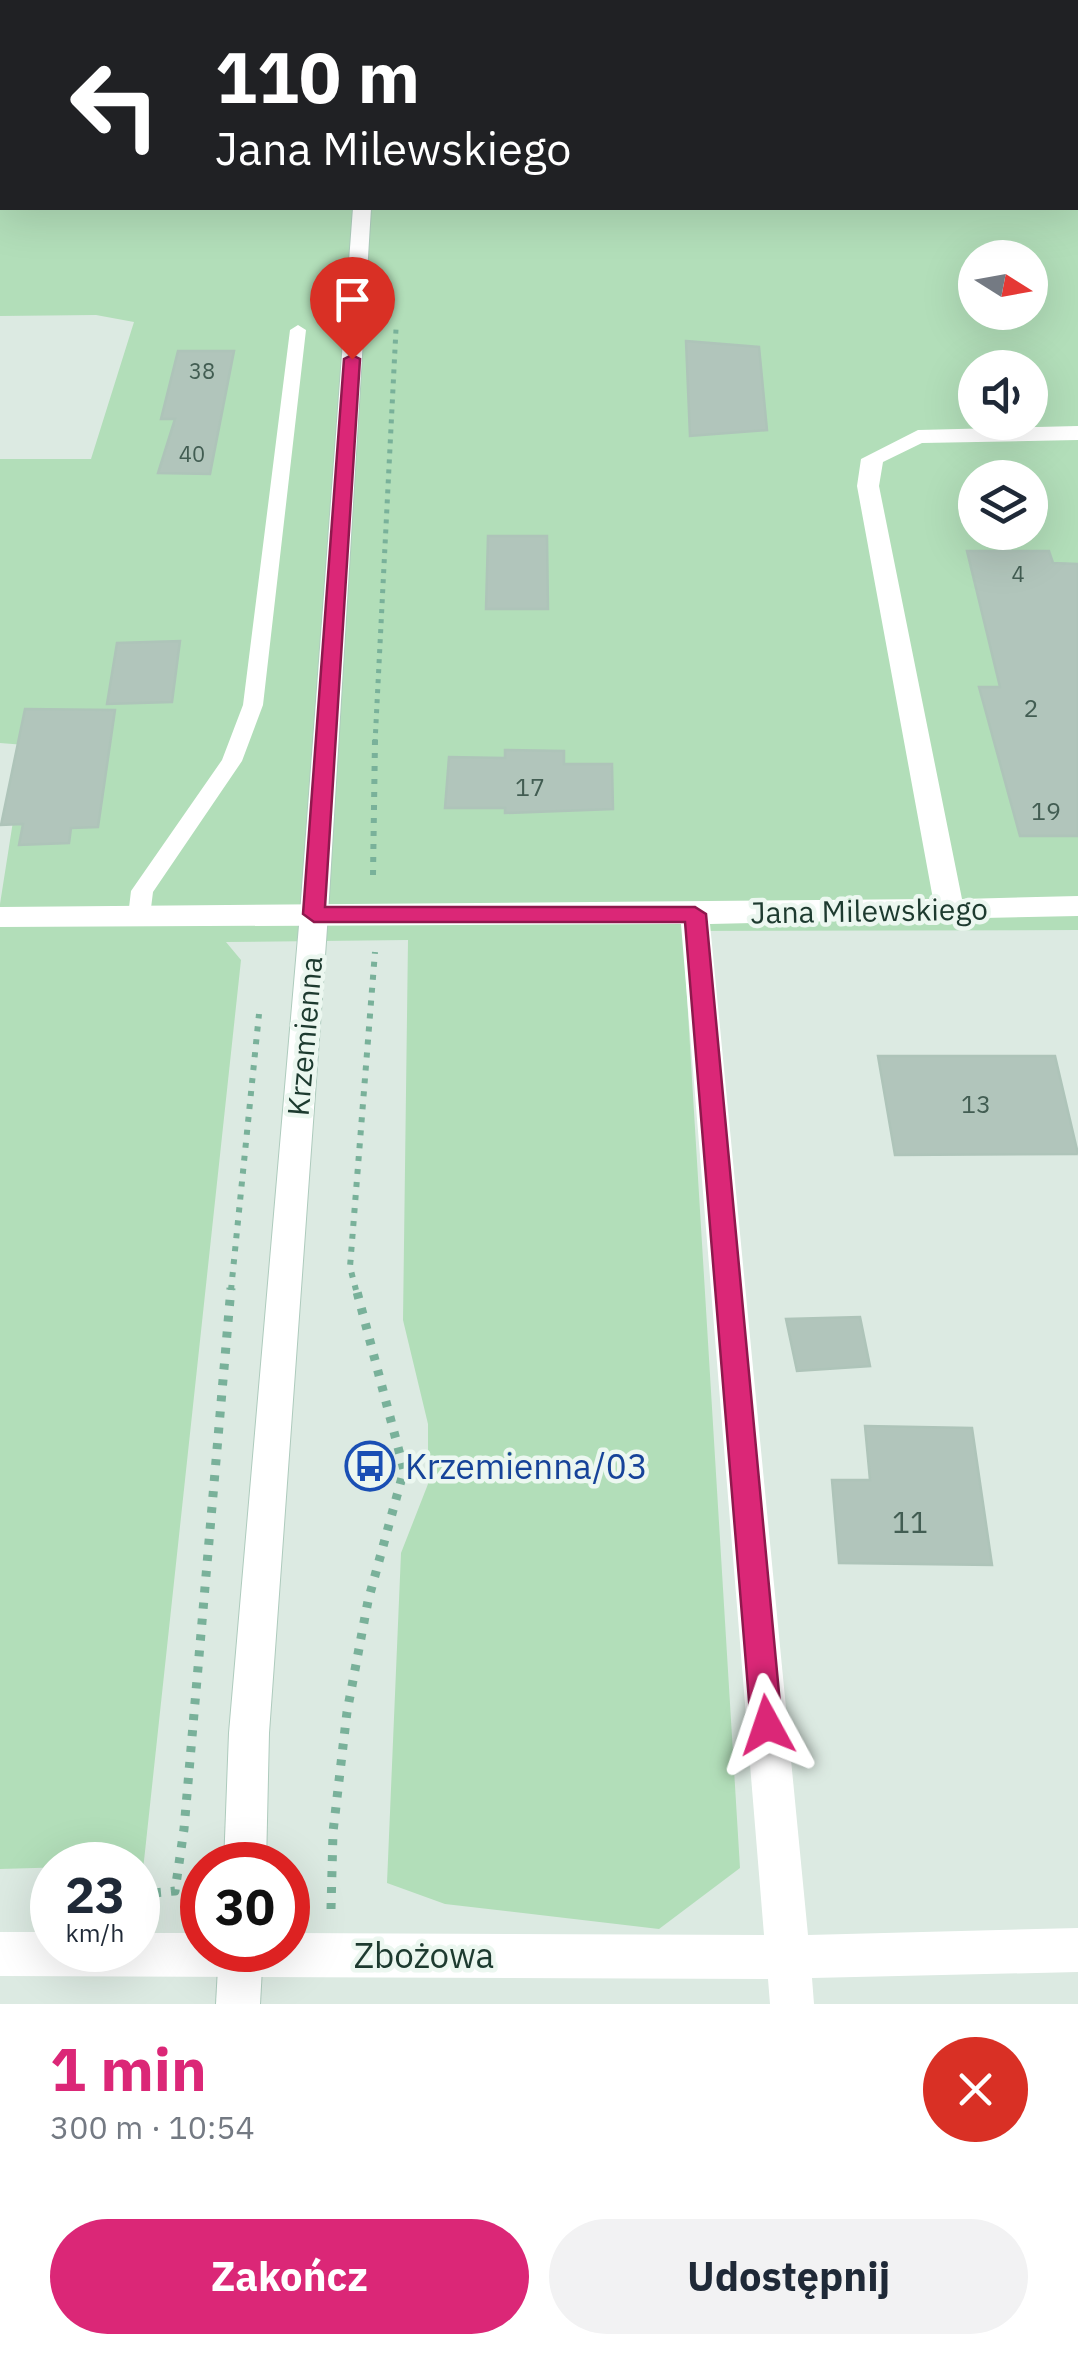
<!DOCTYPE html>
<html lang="pl">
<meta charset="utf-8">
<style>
:root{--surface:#fff;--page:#f2f2f3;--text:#1f2937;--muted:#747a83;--accent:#db2777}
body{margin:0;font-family:"IBM Plex Sans",sans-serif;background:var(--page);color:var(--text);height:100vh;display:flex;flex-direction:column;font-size:38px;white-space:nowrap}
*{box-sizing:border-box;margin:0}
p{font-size:32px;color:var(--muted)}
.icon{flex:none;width:55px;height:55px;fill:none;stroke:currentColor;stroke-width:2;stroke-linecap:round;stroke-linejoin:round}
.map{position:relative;height:2004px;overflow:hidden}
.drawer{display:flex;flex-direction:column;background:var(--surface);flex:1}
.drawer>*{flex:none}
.hud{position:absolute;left:0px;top:0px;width:1080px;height:210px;box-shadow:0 10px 40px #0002;background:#202124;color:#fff;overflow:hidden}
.needle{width:65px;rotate:101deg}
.controls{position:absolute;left:958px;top:240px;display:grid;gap:20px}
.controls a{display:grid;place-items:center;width:90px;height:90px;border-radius:50%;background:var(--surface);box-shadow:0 10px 40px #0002;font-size:50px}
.speed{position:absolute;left:30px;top:1842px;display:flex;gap:20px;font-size:50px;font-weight:700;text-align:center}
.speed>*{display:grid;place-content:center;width:130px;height:130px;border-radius:50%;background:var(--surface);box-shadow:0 10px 40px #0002;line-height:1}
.speed small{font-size:25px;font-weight:400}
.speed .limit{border:15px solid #d22;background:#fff;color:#111}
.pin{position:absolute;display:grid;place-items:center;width:85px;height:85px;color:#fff;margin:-102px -42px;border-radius:50% 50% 50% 0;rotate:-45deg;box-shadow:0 0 10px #0007}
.pin .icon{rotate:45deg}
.me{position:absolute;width:110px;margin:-55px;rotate:355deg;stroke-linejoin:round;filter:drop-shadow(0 0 8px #0008)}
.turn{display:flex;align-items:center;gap:35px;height:210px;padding:0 50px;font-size:45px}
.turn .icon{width:130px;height:130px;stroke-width:2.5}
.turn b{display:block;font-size:70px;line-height:85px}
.round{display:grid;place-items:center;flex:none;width:105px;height:105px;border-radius:52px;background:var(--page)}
.headline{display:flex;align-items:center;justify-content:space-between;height:170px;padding:0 50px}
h1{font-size:60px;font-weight:700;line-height:75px;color:var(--accent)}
.cta{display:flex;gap:20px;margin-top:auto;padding:20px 50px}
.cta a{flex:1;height:115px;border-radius:60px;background:var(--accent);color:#fff;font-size:40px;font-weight:700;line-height:115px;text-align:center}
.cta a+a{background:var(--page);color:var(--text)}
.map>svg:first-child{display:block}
.green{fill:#b2deb9;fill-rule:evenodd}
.building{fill:#b1c5bb;stroke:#aec4b9;stroke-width:2.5}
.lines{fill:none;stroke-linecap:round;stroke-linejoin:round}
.secondary-casing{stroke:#aecbbd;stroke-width:2}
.path-far2{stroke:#79b19a;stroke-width:5;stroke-dasharray:4 6;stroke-linecap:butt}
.path-far1{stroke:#79b19a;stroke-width:6;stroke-dasharray:5 8;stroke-linecap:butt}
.path{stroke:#79b19a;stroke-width:9;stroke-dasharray:6 10;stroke-linecap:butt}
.lane{fill:#fff;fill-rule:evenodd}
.street{fill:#fff;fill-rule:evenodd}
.secondary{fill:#fff;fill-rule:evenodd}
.route{fill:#db2777;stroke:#8e194d;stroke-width:2.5}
.labels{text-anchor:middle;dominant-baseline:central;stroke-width:9;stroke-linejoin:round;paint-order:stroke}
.far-number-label{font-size:22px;fill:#425d52}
.number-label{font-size:25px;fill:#425d52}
.street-label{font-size:30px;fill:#1d3a2f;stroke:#ecf7f0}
.near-number-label{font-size:30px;fill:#425d52}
.near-transit-label{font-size:35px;fill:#164399;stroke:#ecf7f0;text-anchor:start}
.near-street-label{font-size:35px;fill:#1d3a2f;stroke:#ecf7f0}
</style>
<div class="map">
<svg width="1078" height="2004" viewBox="0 0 1078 2004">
<rect width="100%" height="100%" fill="#dceae2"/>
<path class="green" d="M0 0H288L2 2V208H1078V2L488 0H1078V930L683 931 740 1868 659 1929 445 1904 387 1883 401 1553 428 1484V1424L403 1320 408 940 226 942 241 960 143 1870H138V1865L0 1869V904L25 745 0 743V459H91L134 322 96 315 0 316ZM975 258H1030V312H975ZM975 368H1030V422H975ZM975 478H1030V532H975Z"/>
<g class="building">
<path d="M686 341 759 347 767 430 690 436Z"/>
<path d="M178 351H234L210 474 158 473 175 419H161Z"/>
<path d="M488 536H547L548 609H486Z"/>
<path d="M967 551H1049L1053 563 1078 564V836H1020L979 687H1000Z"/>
<path d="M180 641 172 702 107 704 117 643Z"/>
<path d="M25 709 115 710 98 827 71 828 69 843 19 845 23 824 1 825Z"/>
<path d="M505 750 564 751V764H612L613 809 505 813V808H445L449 757 505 758Z"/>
<path d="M878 1056H1055L1078 1154 895 1155Z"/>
<path d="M860 1317 870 1366 797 1371 786 1319Z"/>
<path d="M865 1426 972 1428 992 1565 839 1563 832 1480H870Z"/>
</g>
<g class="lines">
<g class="secondary-casing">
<g id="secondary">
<path d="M368 0H384V2H369Z"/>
<path d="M353 208H371L328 914 269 1733 266 1865H224L229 1733 300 914Z"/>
<path d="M219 1950H263L260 2004H216Z"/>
</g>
</g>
<path class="path-far2" d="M375 743 396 329"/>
<g class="path-far1">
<path d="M373 875 375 740"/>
<path d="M231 1290 259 1014"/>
<path d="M356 1290 350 1267 375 952"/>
</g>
<g class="path">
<path d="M153 1908 154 1893 175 1891 184 1829 231 1288"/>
<path d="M331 1909 333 1832 347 1712 368 1601 404 1470 356 1288"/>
</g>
<path class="lane" d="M298 325 306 330 263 705 242 761 153 892 150 916 139 923 128 916 131 891 222 760 243 705 290 330Z"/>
<g class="street">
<rect x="0" y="126" width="2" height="10"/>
<path d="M1078 426V440L922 443 883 462 879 486 962 899 1078 896V916L710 924 808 1935 1078 1928V1972L812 1978 814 2004H770L768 1979 0 1976V1932H52V1950H138V1933H202V1950H288V1933L764 1935 681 924 0 927V907L933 899 857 486 861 459 918 430Z"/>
</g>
<use href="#secondary" class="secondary"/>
</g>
<path class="route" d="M352 355 360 359 325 907H695L706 914 782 1725 778 1736 767 1740 756 1736 751 1725 685 922H314L303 914 344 359Z"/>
<defs>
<g id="bus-ring" transform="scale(2.5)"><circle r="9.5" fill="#ecf7f0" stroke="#1a4fb4" stroke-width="1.5"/><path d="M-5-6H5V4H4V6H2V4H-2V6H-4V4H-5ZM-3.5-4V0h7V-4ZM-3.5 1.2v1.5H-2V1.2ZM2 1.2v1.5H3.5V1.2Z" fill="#1a4fb4"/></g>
</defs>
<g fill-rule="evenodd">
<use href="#bus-ring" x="370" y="1466"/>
</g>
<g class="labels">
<g class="far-number-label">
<text x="202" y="370">38</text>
<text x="192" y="453">40</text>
<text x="1018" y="573">4</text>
</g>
<g class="number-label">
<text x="1031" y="707">2</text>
<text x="530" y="786">17</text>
<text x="1046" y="810">19</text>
<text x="976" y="1103">13</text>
</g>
<g class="street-label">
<text transform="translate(869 910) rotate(-1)">Jana Milewskiego</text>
<text transform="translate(304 1036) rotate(-85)">Krzemienna</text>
</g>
<g class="near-number-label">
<text x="910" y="1521">11</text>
</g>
<g class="near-transit-label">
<text x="405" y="1466">Krzemienna/03</text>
</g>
<g class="near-street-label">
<text x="424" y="1955">Zbożowa</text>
</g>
</g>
</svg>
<div class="controls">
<a><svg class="needle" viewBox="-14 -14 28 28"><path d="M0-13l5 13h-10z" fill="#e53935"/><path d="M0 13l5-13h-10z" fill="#747a83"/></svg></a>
<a><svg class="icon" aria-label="sound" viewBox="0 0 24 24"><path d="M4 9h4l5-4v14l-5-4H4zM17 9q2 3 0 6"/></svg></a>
<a><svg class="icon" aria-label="layers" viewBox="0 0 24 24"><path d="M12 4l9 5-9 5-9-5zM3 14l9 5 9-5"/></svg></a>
</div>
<div class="speed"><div>23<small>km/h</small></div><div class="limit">30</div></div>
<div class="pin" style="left:352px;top:359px;background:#d93025"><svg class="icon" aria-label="arrive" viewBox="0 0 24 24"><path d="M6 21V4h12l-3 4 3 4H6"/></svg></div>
<svg class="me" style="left:767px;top:1725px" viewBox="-20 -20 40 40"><path d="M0-17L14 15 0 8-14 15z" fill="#db2777" stroke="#fff" stroke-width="4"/></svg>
<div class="hud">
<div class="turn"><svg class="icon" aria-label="left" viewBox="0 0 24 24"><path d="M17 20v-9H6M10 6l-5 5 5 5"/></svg><div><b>110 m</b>Jana Milewskiego</div></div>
</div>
</div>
<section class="drawer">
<div class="headline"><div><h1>1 min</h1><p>300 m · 10:54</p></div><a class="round" style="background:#d93025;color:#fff"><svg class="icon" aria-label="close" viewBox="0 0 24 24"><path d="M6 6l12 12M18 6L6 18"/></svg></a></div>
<div class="cta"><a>Zakończ</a><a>Udostępnij</a></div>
</section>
